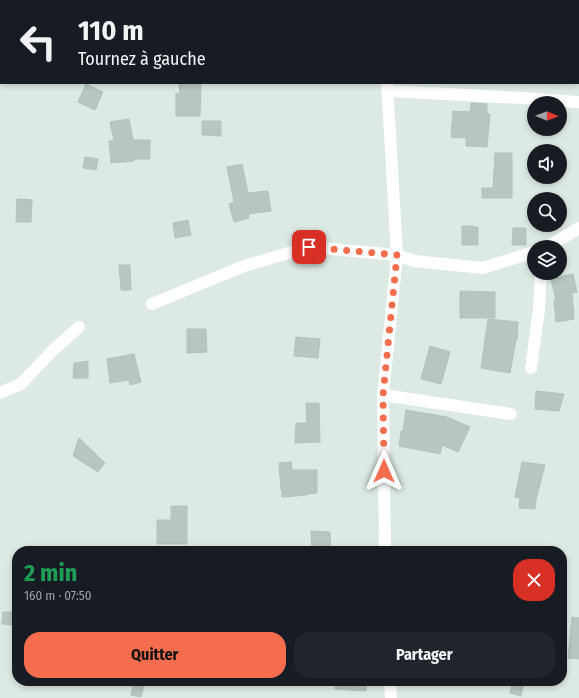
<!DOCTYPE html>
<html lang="fr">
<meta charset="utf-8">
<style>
:root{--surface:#171b24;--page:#20242c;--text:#f1f3f6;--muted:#9ea1a6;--accent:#f76e4e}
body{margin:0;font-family:"Fira Sans Condensed",sans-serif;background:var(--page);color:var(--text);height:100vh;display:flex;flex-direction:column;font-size:15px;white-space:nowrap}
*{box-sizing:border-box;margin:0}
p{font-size:13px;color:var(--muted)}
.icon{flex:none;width:22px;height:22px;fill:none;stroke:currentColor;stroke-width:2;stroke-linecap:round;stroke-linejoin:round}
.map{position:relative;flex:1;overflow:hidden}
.drawer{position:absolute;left:12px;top:546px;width:555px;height:140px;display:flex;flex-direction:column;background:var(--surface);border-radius:16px;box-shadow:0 2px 6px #0003}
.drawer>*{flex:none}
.guide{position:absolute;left:0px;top:0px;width:579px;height:84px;box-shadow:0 2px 6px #0003;background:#171b24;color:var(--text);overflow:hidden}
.needle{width:26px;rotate:91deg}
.buttons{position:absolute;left:527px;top:96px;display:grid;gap:8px}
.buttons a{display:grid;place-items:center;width:40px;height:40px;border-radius:50%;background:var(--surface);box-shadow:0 2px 6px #0003;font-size:20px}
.pin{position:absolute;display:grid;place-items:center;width:34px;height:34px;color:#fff;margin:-17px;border-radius:8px;box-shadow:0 2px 6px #0006}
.me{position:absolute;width:44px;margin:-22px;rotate:0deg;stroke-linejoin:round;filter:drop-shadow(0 0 3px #0008)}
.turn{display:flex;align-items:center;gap:14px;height:84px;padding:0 12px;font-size:18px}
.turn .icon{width:52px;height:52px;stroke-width:2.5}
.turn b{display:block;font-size:28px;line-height:34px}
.round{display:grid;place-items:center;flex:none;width:42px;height:42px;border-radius:16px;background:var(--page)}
.head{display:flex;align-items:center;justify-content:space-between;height:68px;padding:0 12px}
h1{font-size:24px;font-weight:700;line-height:30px;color:#1e9e55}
.action{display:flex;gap:8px;margin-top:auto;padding:8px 12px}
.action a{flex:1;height:46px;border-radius:16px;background:var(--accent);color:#111;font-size:16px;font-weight:700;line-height:46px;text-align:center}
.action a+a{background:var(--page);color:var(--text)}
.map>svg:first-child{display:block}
.building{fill:#b6c7bf;stroke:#b0c3ba}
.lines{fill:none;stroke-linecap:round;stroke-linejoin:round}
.street{stroke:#fff;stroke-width:12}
.route{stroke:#f76e4e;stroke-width:7;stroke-dasharray:0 12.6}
</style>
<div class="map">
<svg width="579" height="698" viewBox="0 0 579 698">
<rect width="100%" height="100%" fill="#ddeae3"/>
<g class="building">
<path d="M179 83H201L200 116H176V93L180 94Z"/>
<path d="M86 84 103 92 95 110 78 102Z"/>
<path d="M471 103 487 104V114H490L487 147 466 146V138L451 137 453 111 470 112Z"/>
<path d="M129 119 133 140H150V159H134V161L111 163 109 141H114L110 122Z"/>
<path d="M202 121H221V136L202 135Z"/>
<path d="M495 153H512V198H482V188H493Z"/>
<path d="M85 157 98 159 96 170 83 168Z"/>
<path d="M242 164 248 193 268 191 271 211 248 214 249 218 234 222 229 204 234 202 227 167Z"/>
<path d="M17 199 32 200 31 222H16Z"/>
<path d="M188 220 191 235 175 238 173 223Z"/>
<path d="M462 226H473V227H478V245H462Z"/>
<path d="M513 228H526V245H512Z"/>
<path d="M119 265H130L131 290H121Z"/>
<path d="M573 274 577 292 572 293 574 319 556 322 554 300H556L551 279Z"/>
<path d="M460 291 495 292V318H460Z"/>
<path d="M488 319 518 322 517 340H516L510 373 481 368Z"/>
<path d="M187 329H206L207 352 187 353Z"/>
<path d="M296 337 320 339 318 358 294 356Z"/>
<path d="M430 346 450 352 441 384 421 379Z"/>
<path d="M134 354 141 382 130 385 129 380 110 383 107 359Z"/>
<path d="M88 361V378H73L74 363Z"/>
<path d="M536 391 564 394 559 411 535 409Z"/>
<path d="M306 403H319L320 442 295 443 296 423H307Z"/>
<path d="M406 410 447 417 470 427 458 452 442 445 440 454 420 450 399 446 401 431H403Z"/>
<path d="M79 438 105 463 98 472 73 456Z"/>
<path d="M291 462 292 470H317V493L307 494V495L282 497V490H281L279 463Z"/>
<path d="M522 462 545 465 536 499 535 509 519 508 520 498 515 497Z"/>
<path d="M171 506H187V544H157V520H171Z"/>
<path d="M311 531 330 532 331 551H312Z"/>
<path d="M3 612H15L14 625 2 624Z"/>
<path d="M572 617 579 618V659L568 658Z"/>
<path d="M134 681H145L141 697 131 695Z"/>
<path d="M335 681H367L366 691 335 689Z"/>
<path d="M512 684 523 686 521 696 510 693Z"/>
</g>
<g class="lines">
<g class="street">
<path d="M377 0V1"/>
<path d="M388 91 522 98 577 102"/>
<path d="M547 247 579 228"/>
<path d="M152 304 244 266 309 247 397 255 414 261 483 268 534 252"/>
<path d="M531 368 539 309 541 273"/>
<path d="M0 393 21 384 52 351 79 327"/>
<path d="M383 395 511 414"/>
<path d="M385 551 383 395 397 255 387 83"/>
<path d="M390 681 391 698"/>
</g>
</g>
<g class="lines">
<path class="route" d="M309 247 397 255 383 395 384 471"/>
</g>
</svg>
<div class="buttons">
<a><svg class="needle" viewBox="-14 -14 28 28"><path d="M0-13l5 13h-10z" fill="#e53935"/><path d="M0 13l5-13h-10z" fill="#9ea1a6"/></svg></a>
<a><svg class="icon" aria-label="sound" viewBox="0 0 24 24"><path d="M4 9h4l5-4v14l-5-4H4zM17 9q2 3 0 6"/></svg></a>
<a><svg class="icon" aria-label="search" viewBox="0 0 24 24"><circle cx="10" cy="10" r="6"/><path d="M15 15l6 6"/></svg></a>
<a><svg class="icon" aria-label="layers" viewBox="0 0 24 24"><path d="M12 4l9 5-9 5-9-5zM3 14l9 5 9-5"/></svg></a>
</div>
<div class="pin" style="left:309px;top:247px;background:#d93025"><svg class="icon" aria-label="arrive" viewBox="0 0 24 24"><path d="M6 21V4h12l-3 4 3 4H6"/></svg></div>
<svg class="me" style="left:384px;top:471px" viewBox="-20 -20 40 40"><path d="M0-17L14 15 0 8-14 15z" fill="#f76e4e" stroke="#fff" stroke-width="4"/></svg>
<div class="guide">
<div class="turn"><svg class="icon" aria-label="left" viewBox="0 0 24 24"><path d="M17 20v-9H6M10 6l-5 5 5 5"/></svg><div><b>110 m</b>Tournez à gauche</div></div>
</div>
<section class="drawer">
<div class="head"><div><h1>2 min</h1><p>160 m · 07:50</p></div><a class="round" style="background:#d93025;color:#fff"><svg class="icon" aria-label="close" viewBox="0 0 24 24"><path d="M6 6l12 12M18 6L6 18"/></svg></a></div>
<div class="action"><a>Quitter</a><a>Partager</a></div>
</section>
</div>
